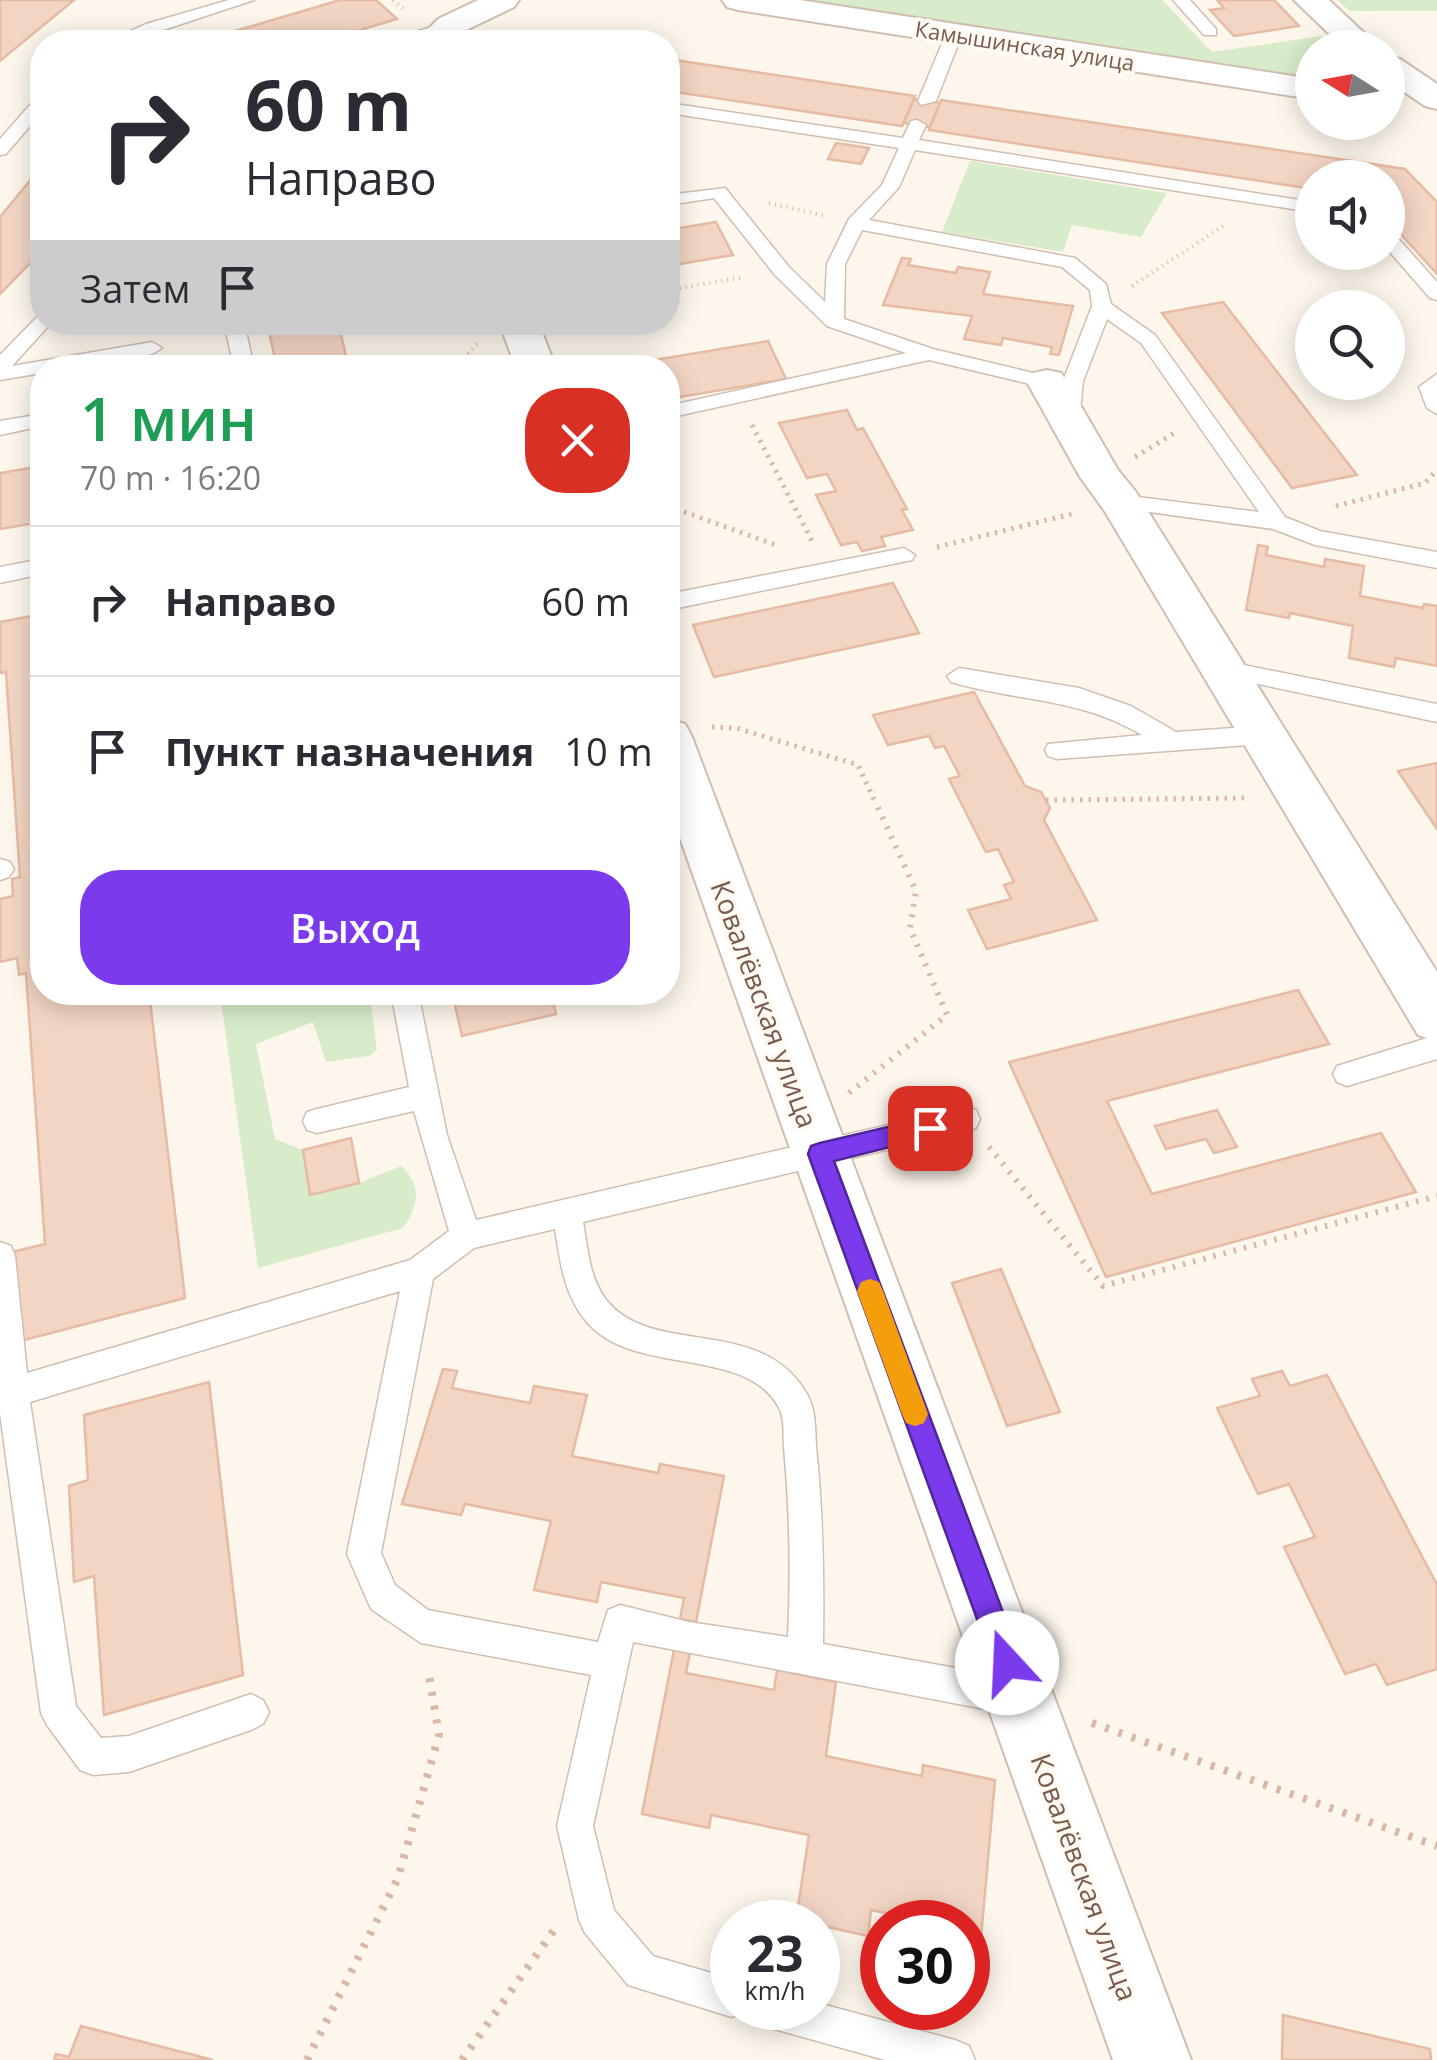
<!DOCTYPE html>
<html lang="ru">
<meta charset="utf-8">
<style>
:root{--surface:#fff;--page:#f7f7f7;--text:#2b2b33;--muted:#7c7c81;--line:#e1e1e2;--accent:#7c3aed}
body{margin:0;font-family:"Open Sans",sans-serif;background:var(--page);color:var(--text);height:100vh;display:flex;flex-direction:column;font-size:38px;white-space:nowrap}
*{box-sizing:border-box;margin:0}
p{font-size:32px;color:var(--muted)}
.icon{flex:none;width:55px;height:55px;fill:none;stroke:currentColor;stroke-width:2;stroke-linecap:round;stroke-linejoin:round}
.map{position:relative;flex:1;overflow:hidden}
.drawer{position:absolute;left:30px;top:355px;width:650px;height:650px;display:flex;flex-direction:column;background:var(--surface);border-radius:40px;box-shadow:0 5px 25px #0003}
.drawer>*{flex:none}
.banner{position:absolute;left:30px;top:30px;width:650px;height:305px;border-radius:40px;box-shadow:0 5px 25px #0003;background:#fff;color:var(--text);overflow:hidden}
.needle{width:65px;rotate:281deg}
.buttons{position:absolute;left:1295px;top:30px;display:grid;gap:20px}
.buttons a{display:grid;place-items:center;width:110px;height:110px;border-radius:50%;background:var(--surface);box-shadow:0 5px 25px #0003;font-size:50px}
.speed{position:absolute;left:710px;top:1900px;display:flex;gap:20px;font-size:50px;font-weight:700;text-align:center}
.speed>*{display:grid;place-content:center;width:130px;height:130px;border-radius:50%;background:var(--surface);box-shadow:0 5px 25px #0003;line-height:1}
.speed small{font-size:25px;font-weight:400}
.speed .limit{border:15px solid #d22;background:#fff;color:#111}
.pin{position:absolute;display:grid;place-items:center;width:85px;height:85px;color:#fff;margin:-42px;border-radius:20px;box-shadow:0 5px 15px #0006}
.me{position:absolute;width:110px;margin:-55px;rotate:340deg;stroke-linejoin:round;filter:drop-shadow(0 0 8px #0008)}
.turn{display:flex;align-items:center;gap:35px;height:210px;padding:0 50px;font-size:45px}
.turn .icon{width:130px;height:130px;stroke-width:2.5}
.turn b{display:block;font-size:70px;line-height:85px}
.then{display:flex;align-items:center;height:95px;padding:0 50px;background:#0003;gap:20px;font-size:38px}
.round{display:grid;place-items:center;flex:none;width:105px;height:105px;border-radius:40px;background:var(--page)}
.overview{display:flex;align-items:center;justify-content:space-between;height:170px;padding:0 50px}
h1{font-size:60px;font-weight:600;line-height:75px;color:#1e9e55}
.button{display:flex;gap:20px;margin-top:auto;padding:20px 50px}
.button a{flex:1;height:115px;border-radius:40px;background:var(--accent);color:#fff;font-size:40px;font-weight:600;line-height:115px;text-align:center}
ul{padding:0;list-style:none}
li{display:flex;align-items:center;gap:30px;height:150px;padding:0 50px;border-top:2px solid var(--line)}
li div{flex:1}
li b{display:block;font-size:38px}
li em{font-style:normal}
.map>svg:first-child{display:block}
.green{fill:#d8ecc9}
.building{fill:#f3d5c3;stroke:#e6bba3;stroke-width:2.5}
.lines{fill:none;stroke-linecap:round;stroke-linejoin:round}
.lane-casing{stroke:#d1beb0;stroke-width:3}
.street-casing{stroke:#d1beb0;stroke-width:4}
.path-far3{stroke:#d9b8a5;stroke-width:4;stroke-dasharray:1 5;stroke-linecap:butt}
.path-far2{stroke:#d9b8a5;stroke-width:5;stroke-dasharray:2.5 6;stroke-linecap:butt}
.path-far1{stroke:#d9b8a5;stroke-width:6;stroke-dasharray:2.5 8;stroke-linecap:butt}
.path{stroke:#d9b8a5;stroke-width:8;stroke-dasharray:4 10;stroke-linecap:butt}
.lane{fill:#fff;fill-rule:evenodd}
.street{fill:#fff;fill-rule:evenodd}
.route{fill:#7c3aed;stroke:#51269a;stroke-width:2.5}
.slow{fill:#f59e0b}
.labels{text-anchor:middle;dominant-baseline:central;stroke-width:8;stroke-linejoin:round;paint-order:stroke}
.far-street-label{font-size:22px;fill:#7a5c4d;stroke:#fffaf3}
.street-label{font-size:28px;fill:#7a5c4d;stroke:#fffaf3}
</style>
<div class="map">
<svg width="1437" height="2060" viewBox="0 0 1437 2060">
<rect width="100%" height="100%" fill="#fdf6ec"/>
<g class="green">
<path d="M762 0H1162L1212 52 1322 36 1338 47 1312 48V83Z"/>
<path d="M1337 0H1437V11H1350Z"/>
<path d="M970 161 1167 193 1141 237 1072 225 1063 252 942 232Z"/>
<path d="M220 993H384L371 1005 377 1050 369 1056 326 1062 313 1022 256 1044 275 1139 303 1150 310 1194 359 1183 401 1166C422 1184 419 1207 403 1228L258 1268Z"/>
</g>
<g class="building">
<path d="M0 0H74L0 61Z"/>
<path d="M340 0H376L397 19 320 42H198Z"/>
<path d="M1217 0H1274L1299 26 1234 36 1210 10 1224 8Z"/>
<path d="M668 59 915 96 902 126 668 91Z"/>
<path d="M914 99 940 103 930 127 904 123Z"/>
<path d="M941 100 1353 161 1351 178H1312V189L929 130Z"/>
<path d="M836 143 869 148 861 164 828 159Z"/>
<path d="M1353 161 1405 169 1437 202V274L1388 220V178H1351Z"/>
<path d="M42 166V251L0 294V217Z"/>
<path d="M716 222 733 255 668 266V230Z"/>
<path d="M902 258 911 259 908 265 956 273 958 267 990 272 983 294 1073 306 1059 355 1050 354 1052 347 1003 338 1001 345 964 339 972 316 883 305Z"/>
<path d="M1223 302 1357 475 1292 488 1162 313Z"/>
<path d="M267 322H338L349 368H277Z"/>
<path d="M768 341 786 379 668 399V368H607Z"/>
<path d="M847 410 857 430 863 428 907 509 902 510 913 530 881 537 885 546 862 551 857 542 841 545 816 495 836 491 827 474 807 478 779 423Z"/>
<path d="M42 466V522L0 529V473Z"/>
<path d="M1258 545 1268 547 1266 555 1324 567 1325 559 1364 566 1360 596 1423 608 1424 604 1437 606V666L1396 658 1394 667 1349 658 1353 626 1290 613 1289 618 1246 610Z"/>
<path d="M893 583 919 633 714 677 693 625Z"/>
<path d="M42 614V992H149L185 1298 13 1343 8 1253 45 1244 26 973 19 975 17 958 0 962V899L13 896 12 879 20 877 6 672 0 673V622Z"/>
<path d="M974 692 1025 786 1041 792 1050 808 1044 820 1097 920 987 949 968 910 1011 899 1004 885 1014 882 998 849 986 852 949 779 960 776 944 746 935 748 929 736 888 745 873 715Z"/>
<path d="M1437 763V829L1398 771Z"/>
<path d="M1298 990 1329 1044 1107 1101 1152 1194 1381 1133 1416 1192 1106 1277 1009 1062Z"/>
<path d="M452 992H551L556 1014 462 1036Z"/>
<path d="M1217 1110 1237 1147 1214 1153 1206 1139 1166 1149 1155 1126Z"/>
<path d="M351 1138 359 1183 310 1195 303 1150Z"/>
<path d="M1001 1269 1060 1412 1007 1426 952 1283Z"/>
<path d="M443 1369 457 1371 452 1388 530 1403 534 1386 587 1395 572 1456 658 1473 660 1464 724 1476 696 1622 680 1619 684 1598 601 1582 597 1602 534 1590 551 1521 465 1504 461 1515 402 1504Z"/>
<path d="M1282 1371 1290 1386 1327 1375 1437 1585V1669L1387 1685 1376 1664 1345 1674 1284 1547 1315 1537 1289 1484 1258 1494 1217 1408 1260 1396 1252 1379Z"/>
<path d="M209 1382 243 1675 104 1715 94 1576 74 1582 69 1486 88 1480 84 1415Z"/>
<path d="M680 1619 696 1622 686 1673 774 1690 777 1670 836 1682 826 1756 922 1776 923 1765 995 1780 979 1960 968 1957V1922H930L871 1910 868 1936 796 1920 809 1835 711 1815 709 1828 642 1814Z"/>
<path d="M1283 2015 1430 2049 1431 2060H1282Z"/>
<path d="M81 2026 213 2060H54L56 2054 69 2057Z"/>
</g>
<g class="lines">
<g class="lane-casing">
<g id="lane">
<path d="M229 0H254L127 42H106L146 24Z"/>
<path d="M1173 0H1190L1216 29V35H1204Z"/>
<path d="M449 21 457 26 455 29 410 42H386Z"/>
<path d="M954 29 962 34 936 101 921 105 918 101 946 34Z"/>
<path d="M42 97V112L6 154 0 155V139L36 98Z"/>
<path d="M668 103 903 138 911 121 917 120 926 125 919 140 1312 202V212L915 150 899 187 869 220 1075 258 1106 284 1111 304 1155 335 1285 517 1320 531 1437 552V568L1315 545 1273 529 1113 507 1110 502 1113 497 1121 495 1259 512 1141 343 1107 319 1083 381 1079 423 1069 430 1062 428 1059 423 1063 381 1092 306 1090 290 1062 267 862 230 845 264 844 319 933 349 1054 378V386L1047 388 929 360 668 418V406L906 353 827 326 775 275 714 198 668 205V195L725 188 789 267 825 302 827 264 849 219 882 185 899 148 668 113Z"/>
<path d="M1388 233 1395 235 1437 282V300L1430 298 1388 250Z"/>
<path d="M42 316V322H52L12 366 152 342 162 348 152 354 74 368H42V373L0 380V355L36 318Z"/>
<path d="M224 322H244L254 368H234Z"/>
<path d="M1437 374V414L1427 408 1419 387Z"/>
<path d="M42 414V426L0 435V421Z"/>
<path d="M904 548 915 555 912 560 668 610V594Z"/>
<path d="M42 559V574L0 583V567Z"/>
<path d="M1219 660 1437 704V722L1211 674 1207 668Z"/>
<path d="M959 668 1079 688 1131 706 1176 732 1262 726 1274 735 1262 744 1057 759 1048 756 1045 750 1048 744 1142 735C1079 697 1018 702 951 682L947 676Z"/>
<path d="M0 859 10 862 14 869 9 877 0 880Z"/>
<path d="M391 992H418L447 1135 476 1220 966 1107 976 1110 980 1119 976 1128 966 1131 583 1222C588 1249 589 1278 607 1301 654 1358 761 1314 807 1394 816 1410 815 1429 816 1446 823 1512 824 1577 823 1644L1016 1679 1028 1685 1034 1697 1028 1709 1016 1715 633 1642 593 1826 614 1910 653 1956 732 1979V2008H747L732 2017 628 1985 585 1933 579 1920 557 1826 591 1675 421 1643 371 1609 347 1554 400 1291 30 1402 76 1706 101 1738 129 1736 251 1694 263 1700 269 1712 263 1724 251 1730 129 1772 93 1775 80 1770 47 1725 41 1713 0 1413V1242L11 1246 15 1256 27 1373 410 1260 449 1231 414 1111 317 1133 307 1130 303 1121 307 1112 317 1109 409 1087ZM555 1229C560 1261 564 1295 586 1321 632 1378 749 1344 780 1410 785 1421 783 1436 784 1447 790 1511 791 1574 788 1637L689 1622 620 1605 608 1610 598 1642 428 1610 395 1585 381 1553 433 1279 474 1248Z"/>
<path d="M1437 1035V1059L1347 1086 1337 1082 1333 1074 1337 1066Z"/>
<path d="M818 2003 955 2040 969 2046 975 2060H885L767 2027 753 2022 748 2008H818Z"/>
</g>
</g>
<g class="street-casing">
<g id="street">
<path d="M478 0H519L514 7 460 33 450 42H416L438 19Z"/>
<path d="M722 0H800L1312 79V99L738 10 727 7Z"/>
<path d="M1294 0H1329L1380 48H1344Z"/>
<path d="M1388 56 1400 59 1437 84V109L1425 106 1388 81Z"/>
<path d="M499 322H538L556 368H516Z"/>
<path d="M1047 370 1061 373 1067 382 1118 470 1136 492 1437 972V1042L1418 1035 1104 510 1080 477 1027 382 1033 373Z"/>
<path d="M668 719 685 724 692 737 1191 2060H1113L668 804Z"/>
</g>
</g>
<g class="path-far3">
<path d="M393 0 406 11"/>
<path d="M769 203 825 216"/>
<path d="M1132 286 1226 224"/>
<path d="M668 290 745 277"/>
<path d="M464 358 479 342"/>
</g>
<g class="path-far2">
<path d="M458 368 466 355"/>
<path d="M752 425 813 543"/>
<path d="M1135 457 1176 432"/>
<path d="M668 506 776 545"/>
<path d="M1336 506 1425 483 1437 470"/>
<path d="M937 547 1076 513"/>
<path d="M712 727 736 728 858 765 876 804"/>
<path d="M1046 800 1249 798"/>
</g>
<g class="path-far1">
<path d="M849 1093 947 1015 910 928 916 891 875 801"/>
<path d="M989 1147 1103 1286 1437 1196"/>
</g>
<g class="path">
<path d="M1092 1723 1437 1846"/>
<path d="M307 2060 398 1878 439 1735 428 1669"/>
<path d="M462 2060 557 1926"/>
</g>
<use href="#lane" class="lane"/>
<use href="#street" class="street"/>
</g>
<path class="route" d="M930 1117 938 1120 941 1128 938 1135 834 1161 1022 1663 1017 1673 1007 1677 997 1673 993 1663 808 1154 811 1146 820 1143Z"/>
<path class="slow" d="M870 1279 879 1282 883 1291 928 1414 924 1423 915 1426 906 1423 902 1414 857 1291 861 1282Z"/>
<g class="labels">
<g class="far-street-label">
<text transform="translate(1025 45) rotate(9)">Камышинская улица</text>
</g>
<g class="street-label">
<text transform="translate(765 1004) rotate(70)">Ковалёвская улица</text>
<text transform="translate(1085 1877) rotate(70)">Ковалёвская улица</text>
</g>
</g>
</svg>
<div class="buttons">
<a><svg class="needle" viewBox="-14 -14 28 28"><path d="M0-13l5 13h-10z" fill="#e53935"/><path d="M0 13l5-13h-10z" fill="#7c7c81"/></svg></a>
<a><svg class="icon" aria-label="sound" viewBox="0 0 24 24"><path d="M4 9h4l5-4v14l-5-4H4zM17 9q2 3 0 6"/></svg></a>
<a><svg class="icon" aria-label="search" viewBox="0 0 24 24"><circle cx="10" cy="10" r="6"/><path d="M15 15l6 6"/></svg></a>
</div>
<div class="speed"><div>23<small>km/h</small></div><div class="limit">30</div></div>
<div class="pin" style="left:930px;top:1128px;background:#d93025"><svg class="icon" aria-label="arrive" viewBox="0 0 24 24"><path d="M6 21V4h12l-3 4 3 4H6"/></svg></div>
<svg class="me" style="left:1007px;top:1663px" viewBox="-20 -20 40 40"><circle r="19" fill="#fff"/><path d="M0-13L10 11 0 6-10 11z" fill="#7c3aed"/></svg>
<div class="banner">
<div class="turn"><svg class="icon" aria-label="right" viewBox="0 0 24 24"><path d="M7 20v-9h11M14 6l5 5-5 5"/></svg><div><b>60 m</b>Направо</div></div>
<div class="then">Затем<svg class="icon" aria-label="arrive" viewBox="0 0 24 24"><path d="M6 21V4h12l-3 4 3 4H6"/></svg></div>
</div>
<section class="drawer">
<div class="overview"><div><h1>1 мин</h1><p>70 m · 16:20</p></div><a class="round" style="background:#d93025;color:#fff"><svg class="icon" aria-label="close" viewBox="0 0 24 24"><path d="M6 6l12 12M18 6L6 18"/></svg></a></div>
<ul>
<li><svg class="icon" aria-label="right" viewBox="0 0 24 24"><path d="M7 20v-9h11M14 6l5 5-5 5"/></svg><div><b>Направо</b></div><em>60 m</em></li>
<li><svg class="icon" aria-label="arrive" viewBox="0 0 24 24"><path d="M6 21V4h12l-3 4 3 4H6"/></svg><div><b>Пункт назначения</b></div><em>10 m</em></li>
</ul>
<div class="button"><a>Выход</a></div>
</section>
</div>
